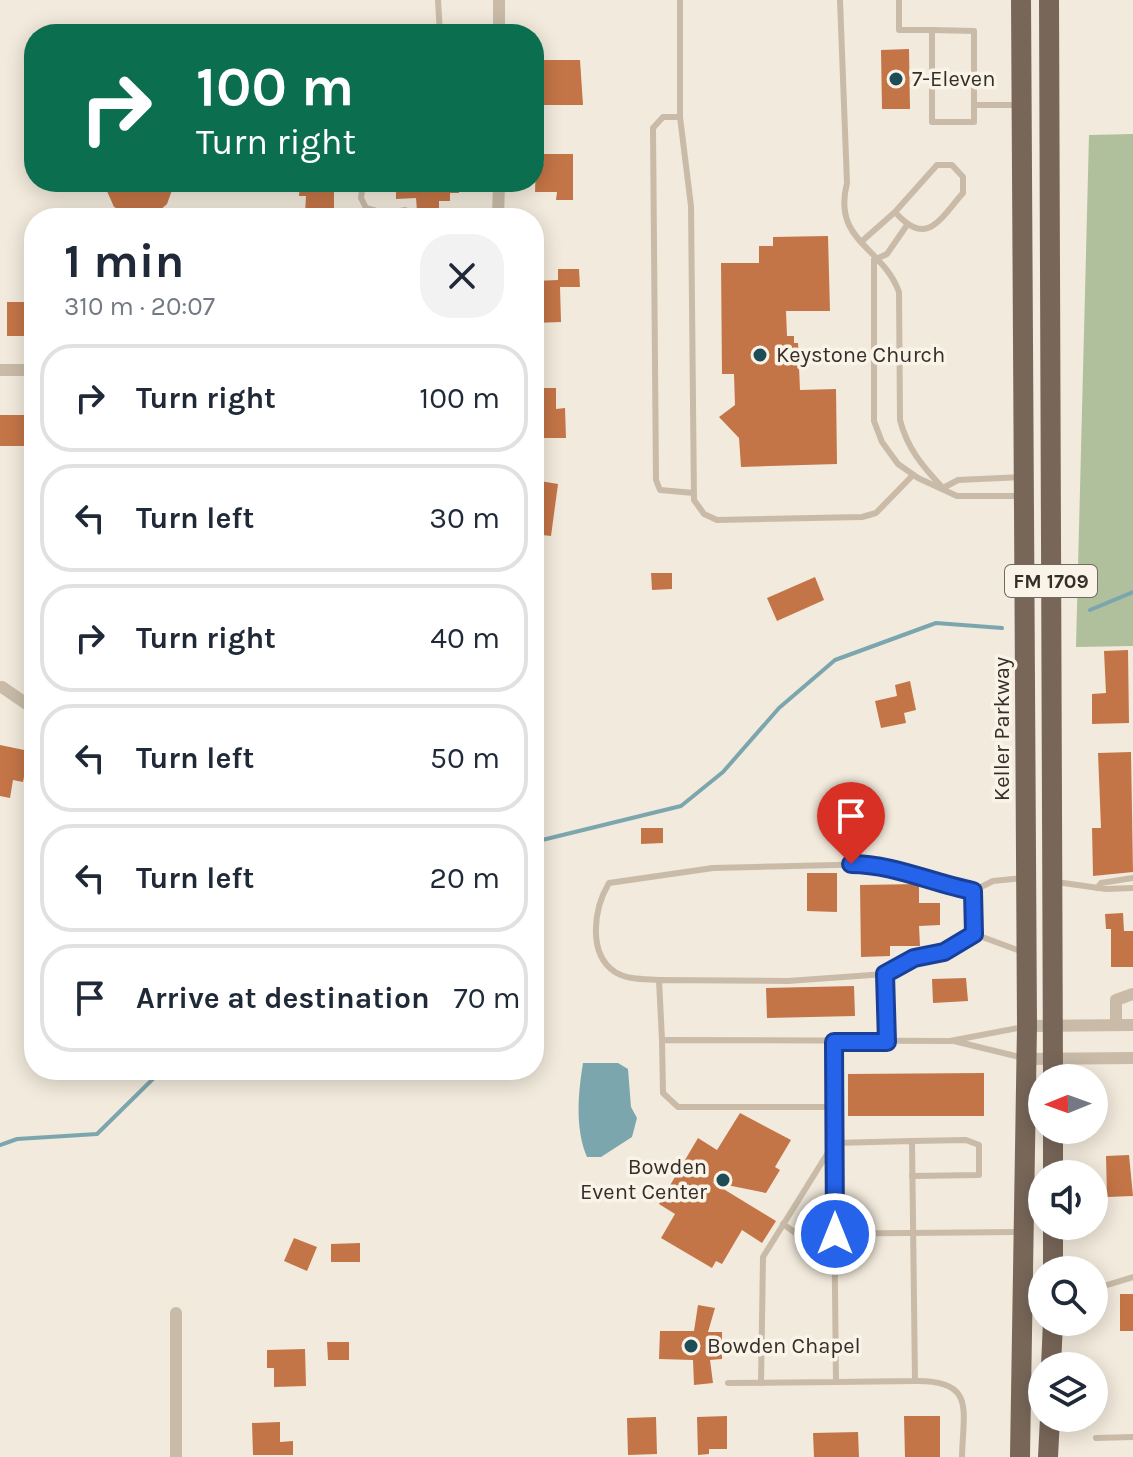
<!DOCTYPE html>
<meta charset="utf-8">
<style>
:root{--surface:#fff;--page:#f2f2f3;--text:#1f2937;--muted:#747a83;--line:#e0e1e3}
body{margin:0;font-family:Karla,sans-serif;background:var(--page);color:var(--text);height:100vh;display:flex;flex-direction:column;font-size:30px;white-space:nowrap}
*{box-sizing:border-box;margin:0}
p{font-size:26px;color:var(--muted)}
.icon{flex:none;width:44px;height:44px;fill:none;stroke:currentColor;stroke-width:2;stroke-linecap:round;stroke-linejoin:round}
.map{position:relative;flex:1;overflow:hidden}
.side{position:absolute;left:24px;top:208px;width:520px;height:872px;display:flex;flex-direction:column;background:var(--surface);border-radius:32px;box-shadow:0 4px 20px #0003}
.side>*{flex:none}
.top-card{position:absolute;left:24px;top:24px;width:520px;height:168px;border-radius:32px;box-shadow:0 4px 20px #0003;background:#0b6e4f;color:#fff;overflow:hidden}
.needle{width:52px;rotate:269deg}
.tools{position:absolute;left:1028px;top:1064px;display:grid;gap:16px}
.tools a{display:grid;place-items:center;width:80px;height:80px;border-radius:50%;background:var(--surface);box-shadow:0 4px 20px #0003;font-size:40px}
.pin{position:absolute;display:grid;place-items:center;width:68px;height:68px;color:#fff;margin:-82px -34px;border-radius:50% 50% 50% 0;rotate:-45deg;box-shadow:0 0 8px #0007}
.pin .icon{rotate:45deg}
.me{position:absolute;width:88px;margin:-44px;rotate:0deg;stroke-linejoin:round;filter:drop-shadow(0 0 6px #0008)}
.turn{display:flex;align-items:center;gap:28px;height:168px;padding:0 40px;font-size:36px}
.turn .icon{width:104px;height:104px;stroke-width:2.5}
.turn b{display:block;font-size:56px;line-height:68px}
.round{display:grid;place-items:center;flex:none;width:84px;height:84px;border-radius:32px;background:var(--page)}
.head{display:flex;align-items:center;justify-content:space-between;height:136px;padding:0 40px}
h1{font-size:48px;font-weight:700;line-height:60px}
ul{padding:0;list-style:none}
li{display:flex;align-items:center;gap:24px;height:108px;margin:0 16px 12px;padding:0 24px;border:4px solid var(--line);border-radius:32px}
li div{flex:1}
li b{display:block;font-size:30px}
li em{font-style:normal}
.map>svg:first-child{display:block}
.green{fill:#b0c09c}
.water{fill:#7ba6ae}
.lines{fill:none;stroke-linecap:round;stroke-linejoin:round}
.stream{stroke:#7ba6ae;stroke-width:4}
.building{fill:#c47547}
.service{stroke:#c9bba8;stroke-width:6}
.minor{stroke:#c9bba8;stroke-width:12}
.primary{stroke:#786759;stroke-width:20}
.route-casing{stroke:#184099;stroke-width:20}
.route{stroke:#2563eb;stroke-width:14}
.poi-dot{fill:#1e4c57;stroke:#f9f3e8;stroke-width:3}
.labels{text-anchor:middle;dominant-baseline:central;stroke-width:7;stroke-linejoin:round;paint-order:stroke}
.shield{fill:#f9f3e8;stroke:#706962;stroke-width:2}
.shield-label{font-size:20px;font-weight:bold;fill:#362e28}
.poi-label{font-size:22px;fill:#362e28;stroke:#f9f3e8;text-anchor:start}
.street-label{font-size:22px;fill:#362e28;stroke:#f9f3e8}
</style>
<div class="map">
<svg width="1133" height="1457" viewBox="0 0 1133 1457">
<rect width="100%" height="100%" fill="#f2eadc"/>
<path class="green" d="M1133 134V646L1076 647 1089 135Z"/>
<path class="water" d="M583 1063H618L628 1069 631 1107 637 1118 632 1137 601 1157H587C575 1128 578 1094 583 1063Z"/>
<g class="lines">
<g class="stream">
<path d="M1090 610 1133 592"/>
<path d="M534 842 681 806 723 772 779 708 835 660 936 623 1002 628"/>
<path d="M0 1145 17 1139 97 1134 162 1070"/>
</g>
</g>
<g class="building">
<path d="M909 49 910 109H882L881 50Z"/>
<path d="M538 60H580L583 105H538Z"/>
<path d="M544 154H573V200H556L557 192H535L536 163H544Z"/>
<path d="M103 182H175L167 204 158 212 135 217 114 207Z"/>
<path d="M300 182H334V213H305L306 196H299Z"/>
<path d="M396 182H459V193H450V201H439V210L417 211 416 198 396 199Z"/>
<path d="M828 236 830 311H786L787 336H794V343H798L800 390 836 389 837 464 741 467 739 438 719 417 735 405 734 374H722L721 263H759V246H773V237Z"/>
<path d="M558 269H579L580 287H560L561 322 534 323V281L558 280Z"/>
<rect x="7" y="302" width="27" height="34"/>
<path d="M534 388H556V409L565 408 566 438H534Z"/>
<path d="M0 415H29L34 437H28V446H0Z"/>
<path d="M534 480 558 484 551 536 534 534Z"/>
<path d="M651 573H672V589L652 590Z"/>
<path d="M815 577 824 600 777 621 767 598Z"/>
<path d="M1128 650 1129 723 1092 724V694L1106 693 1104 651Z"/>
<path d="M910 681 916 710 904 713 906 723 881 728 875 701 897 696 895 685Z"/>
<path d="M0 745 29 751 23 782 13 780 10 798 0 796Z"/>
<path d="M1131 752 1133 872 1093 876 1092 828H1101L1098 753Z"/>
<path d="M641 828H663V843L641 844Z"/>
<path d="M807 873H837V912L807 911Z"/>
<path d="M919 884V903H940V925L919 926 920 946H890V956L861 957 860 885Z"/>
<path d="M1123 913 1124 931H1133V967H1111V929H1106L1105 914Z"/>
<path d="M966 978 968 1001 933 1003 932 979Z"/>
<path d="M854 986 855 1016 767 1018 766 988Z"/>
<path d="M984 1073V1116H848V1074Z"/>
<path d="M740 1113 791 1140 775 1167 780 1170 766 1193 712 1182 776 1221 762 1243 742 1230 722 1264 716 1261 712 1268 661 1238 675 1214 659 1204 698 1138 717 1150Z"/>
<path d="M1129 1155 1133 1196 1107 1197 1106 1156Z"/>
<path d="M294 1238 317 1247 307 1271 284 1261Z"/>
<path d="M360 1243V1262H331V1244Z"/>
<rect x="1120" y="1294" width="13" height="37"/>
<path d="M698 1305 715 1308 708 1332H722V1359L710 1360 713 1383 694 1385 693 1360 659 1359 660 1331H694Z"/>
<path d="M327 1342H349V1360H328Z"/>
<path d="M305 1349 306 1386 274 1387V1368H267V1350Z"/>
<path d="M727 1416V1449H709V1454L698 1455 697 1417Z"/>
<path d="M904 1416H940V1457H905Z"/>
<path d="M656 1417 657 1454 628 1455 627 1418Z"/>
<path d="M280 1422V1442L293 1441V1455H253L252 1423Z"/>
<path d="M858 1432 859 1457H814L813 1433Z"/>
</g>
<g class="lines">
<g class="service">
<path d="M438 0 440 34"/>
<path d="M680 0V117L691 206 694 500 704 514 717 520 862 517 876 513 913 475"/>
<path d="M840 0 847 183C832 242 883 247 899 292L900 420C907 448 923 467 943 488"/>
<path d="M899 0V30H932V122H974V105H1019"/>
<path d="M932 30 974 31V105"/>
<path d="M680 117H663L653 128 656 480 660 490 694 493"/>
<path d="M363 182 361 198 366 208 387 214 405 210"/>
<path d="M861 242 895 212 937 165H952L963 177V193C939 220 927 248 895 212"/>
<path d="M874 260V421L882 442 898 464 918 478 957 496H1022"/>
<path d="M874 260 887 254 907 225"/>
<path d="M943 488 958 480 1021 477"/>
<path d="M1056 882 1106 889 1133 888"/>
<path d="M1097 888 1101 883 1133 878"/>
<path d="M1023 952 974 934 973 891 993 881 1023 878"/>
<path d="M885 974C916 957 943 953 974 934"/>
<path d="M659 980C644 979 628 980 615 972 587 953 594 908 609 883L713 868 878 864 930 882 973 891"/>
<path d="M662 1040 659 980 788 981 885 974 887 1042"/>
<path d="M954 1041 1024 1058"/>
<path d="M834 1042 833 1107H678L663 1093 662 1040 950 1041 1023 1027"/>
<path d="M912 1176 979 1175V1145L966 1140 912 1141"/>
<path d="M783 1224 797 1234 1021 1232"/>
<path d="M1094 1289 1133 1277"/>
<path d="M915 1381C976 1380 963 1410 962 1457"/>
<path d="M728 1383 836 1382 833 1107"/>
<path d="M761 1383 763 1257 834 1143 912 1141 915 1381 836 1382"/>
<path d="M1096 1438 1133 1437"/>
</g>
<g class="minor">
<path d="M499 34V0"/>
<path d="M498 218 499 182"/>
<path d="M0 370H34"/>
<path d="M2 687 34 709"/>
<path d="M1116 1025V1000L1133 994"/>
<path d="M1027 1026 1133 1025"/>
<path d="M1027 1059 1133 1058"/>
<path d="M176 1313V1457"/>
</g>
<g class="primary">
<path d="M1049 0 1053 1078"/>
<path d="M1053 1130V1174"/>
<path d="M1053 1226V1270"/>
<path d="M1051 1366 1053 1322"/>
<path d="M1020 1457 1027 1026 1021 0"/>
<path d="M1048 1457 1050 1418"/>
</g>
</g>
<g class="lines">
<g class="route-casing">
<path id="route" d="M835 1234 834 1042H887L885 974 914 958 944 952 974 934 973 891C932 883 893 864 851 864"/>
</g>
<use href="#route" class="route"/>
</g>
<g class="poi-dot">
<circle cx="896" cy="79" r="8"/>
<circle cx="760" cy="355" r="8"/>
<circle cx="723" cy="1180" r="8"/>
<circle cx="691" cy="1346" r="8"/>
</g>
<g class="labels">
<rect class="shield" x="1005" y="565" width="92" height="32" rx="6"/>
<g class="shield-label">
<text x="1051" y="581">FM 1709</text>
</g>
<g class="poi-label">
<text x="912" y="79">7-Eleven</text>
<text x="776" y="355">Keystone Church</text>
<text x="707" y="1167" text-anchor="end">Bowden<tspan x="707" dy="25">Event Center</tspan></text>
<text x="707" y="1346">Bowden Chapel</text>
</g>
<g class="street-label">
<text transform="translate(1002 729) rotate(-90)">Keller Parkway</text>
</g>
</g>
</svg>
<div class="tools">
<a><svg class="needle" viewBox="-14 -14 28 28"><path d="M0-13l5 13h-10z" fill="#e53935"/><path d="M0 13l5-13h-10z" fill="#747a83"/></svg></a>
<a><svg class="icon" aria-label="sound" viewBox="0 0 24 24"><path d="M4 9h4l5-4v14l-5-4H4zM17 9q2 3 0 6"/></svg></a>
<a><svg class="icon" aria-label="search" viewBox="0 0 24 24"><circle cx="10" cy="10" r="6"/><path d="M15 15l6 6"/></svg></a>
<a><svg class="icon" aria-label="layers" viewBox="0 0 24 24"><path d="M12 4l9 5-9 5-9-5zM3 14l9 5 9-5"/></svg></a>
</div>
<div class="pin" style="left:851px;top:864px;background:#d93025"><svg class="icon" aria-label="arrive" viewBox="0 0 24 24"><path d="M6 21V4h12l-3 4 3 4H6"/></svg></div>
<svg class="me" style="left:835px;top:1234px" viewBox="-20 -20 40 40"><circle r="17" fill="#2563eb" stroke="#fff" stroke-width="3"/><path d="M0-11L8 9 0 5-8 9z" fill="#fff"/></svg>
<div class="top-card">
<div class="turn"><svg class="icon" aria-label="right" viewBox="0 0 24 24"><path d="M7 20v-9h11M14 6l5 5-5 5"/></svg><div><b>100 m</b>Turn right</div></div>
</div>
<section class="side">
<div class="head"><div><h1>1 min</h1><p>310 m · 20:07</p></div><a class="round"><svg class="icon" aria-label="close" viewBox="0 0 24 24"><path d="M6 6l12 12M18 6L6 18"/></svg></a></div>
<ul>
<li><svg class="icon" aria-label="right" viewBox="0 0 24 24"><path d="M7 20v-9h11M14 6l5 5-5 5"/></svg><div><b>Turn right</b></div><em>100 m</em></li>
<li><svg class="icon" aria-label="left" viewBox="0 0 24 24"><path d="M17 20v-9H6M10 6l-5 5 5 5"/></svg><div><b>Turn left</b></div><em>30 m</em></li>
<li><svg class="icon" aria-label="right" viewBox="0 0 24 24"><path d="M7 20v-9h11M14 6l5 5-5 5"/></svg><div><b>Turn right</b></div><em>40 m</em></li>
<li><svg class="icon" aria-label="left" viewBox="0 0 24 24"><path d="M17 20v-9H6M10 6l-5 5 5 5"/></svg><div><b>Turn left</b></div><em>50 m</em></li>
<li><svg class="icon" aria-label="left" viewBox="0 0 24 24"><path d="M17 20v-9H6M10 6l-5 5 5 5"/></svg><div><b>Turn left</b></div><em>20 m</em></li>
<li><svg class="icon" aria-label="arrive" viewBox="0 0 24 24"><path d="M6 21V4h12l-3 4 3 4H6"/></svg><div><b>Arrive at destination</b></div><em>70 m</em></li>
</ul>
</section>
</div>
